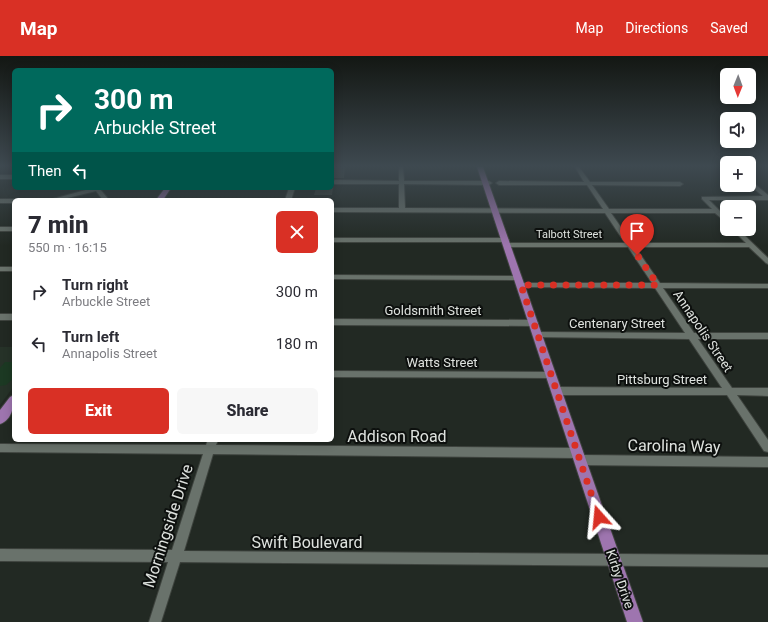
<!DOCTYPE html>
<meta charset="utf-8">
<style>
:root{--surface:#fff;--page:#f7f7f7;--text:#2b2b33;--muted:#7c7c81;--accent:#d93025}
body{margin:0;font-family:Roboto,sans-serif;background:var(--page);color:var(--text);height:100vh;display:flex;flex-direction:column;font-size:15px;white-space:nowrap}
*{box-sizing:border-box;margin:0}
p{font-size:13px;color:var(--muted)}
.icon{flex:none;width:22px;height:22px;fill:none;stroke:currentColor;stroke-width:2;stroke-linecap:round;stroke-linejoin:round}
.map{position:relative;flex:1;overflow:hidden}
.panel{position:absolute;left:12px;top:142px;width:322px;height:244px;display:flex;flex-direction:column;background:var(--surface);border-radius:6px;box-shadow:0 2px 10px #0003}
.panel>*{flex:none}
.banner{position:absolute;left:12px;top:12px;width:322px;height:122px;border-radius:6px;box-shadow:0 2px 10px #0003;background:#00695c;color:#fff;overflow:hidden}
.needle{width:26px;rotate:181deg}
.controls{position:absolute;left:720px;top:12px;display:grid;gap:8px}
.controls a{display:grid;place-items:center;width:36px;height:36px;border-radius:6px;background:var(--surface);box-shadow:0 2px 10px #0003;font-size:20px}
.pin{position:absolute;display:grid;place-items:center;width:34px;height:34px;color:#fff;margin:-41px -17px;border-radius:50% 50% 50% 0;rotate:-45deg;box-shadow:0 0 4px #0007}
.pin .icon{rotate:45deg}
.me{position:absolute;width:44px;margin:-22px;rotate:342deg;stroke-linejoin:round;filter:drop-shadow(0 0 3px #0008)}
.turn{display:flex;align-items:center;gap:14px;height:84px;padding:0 16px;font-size:18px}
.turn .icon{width:52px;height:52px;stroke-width:2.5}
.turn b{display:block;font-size:28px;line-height:34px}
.then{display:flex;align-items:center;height:38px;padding:0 16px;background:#0003;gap:8px;font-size:15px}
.round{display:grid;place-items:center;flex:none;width:42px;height:42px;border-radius:6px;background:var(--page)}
.summary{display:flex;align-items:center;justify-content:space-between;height:68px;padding:0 16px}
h1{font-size:24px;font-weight:800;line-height:30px}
.primary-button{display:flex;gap:8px;margin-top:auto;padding:8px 16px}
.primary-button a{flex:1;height:46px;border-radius:6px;background:var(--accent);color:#fff;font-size:16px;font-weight:800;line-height:46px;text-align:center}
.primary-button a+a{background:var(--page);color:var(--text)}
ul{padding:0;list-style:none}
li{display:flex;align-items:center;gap:12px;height:52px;padding:0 16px}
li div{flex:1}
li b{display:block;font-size:15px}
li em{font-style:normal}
header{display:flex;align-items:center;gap:24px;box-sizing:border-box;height:56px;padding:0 20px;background:var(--accent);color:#fff}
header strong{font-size:19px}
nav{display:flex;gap:22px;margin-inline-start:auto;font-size:14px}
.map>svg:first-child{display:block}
.built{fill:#263228}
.green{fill:#1c3923}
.building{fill:#3d453e}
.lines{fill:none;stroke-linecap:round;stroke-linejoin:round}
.minor-casing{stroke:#3e433e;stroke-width:2}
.major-casing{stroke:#3e433e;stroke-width:2}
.minor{fill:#69726b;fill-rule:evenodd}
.major{fill:#9e75af;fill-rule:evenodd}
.route{stroke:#d93025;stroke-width:7;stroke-dasharray:0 12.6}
.labels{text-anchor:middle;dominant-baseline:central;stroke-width:4;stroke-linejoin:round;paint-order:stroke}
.far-street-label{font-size:11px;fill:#dee2de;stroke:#0d100e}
.street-label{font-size:13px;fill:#dee2de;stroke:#0d100e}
.near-street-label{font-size:16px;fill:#dee2de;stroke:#0d100e}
</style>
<header>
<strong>Map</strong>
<nav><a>Map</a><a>Directions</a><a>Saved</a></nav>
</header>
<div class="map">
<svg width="768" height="566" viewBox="0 0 768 566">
<rect width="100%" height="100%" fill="#222923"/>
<g class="built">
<path d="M382 111H441L442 114H382Z"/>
<path d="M0 291H14V330L0 349Z"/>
</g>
<path class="green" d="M5 306H14V322L6 329 0 330V312Z"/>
<g class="building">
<path d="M332 111H345L344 122H332Z"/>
<path d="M316 132H333L332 139H314Z"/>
</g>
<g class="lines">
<g class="minor-casing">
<g id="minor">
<path d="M399 111H403L404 125H489L492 127 489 129 404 128 405 152 603 153 587 129H499L496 127 499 125 584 126 575 111H579L590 126H680L683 128 680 130 592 129 609 153H712L702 143V141L763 140 749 129V124L751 125 768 139V144H709L727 162V167L715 157H611L632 187H746L732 173H738L768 202V208L766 207 749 191H635L660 227 768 228V232H663L694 277H768V283H698L732 332H768V340L737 339 768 384V396L764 395 727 339H557L554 338 553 335 554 332 557 331 722 332 689 283 535 281 534 279 535 277 538 276 685 277 655 232 519 231 517 229 519 227H652L628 191H508L505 189 508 187H625L605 157 332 156V152H399V128H335L332 126 335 124 399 125Z"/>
<rect x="0" y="119" width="14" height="4"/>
<path d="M93 132H99L109 144H103L96 135 59 144H49Z"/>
<path d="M289 132H295L291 144H285Z"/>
<path d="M0 143H14L16 144H14V147H0Z"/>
<rect x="0" y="171" width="14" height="4"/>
<path d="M332 182H506L509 184 506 186H332Z"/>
<rect x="0" y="211" width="14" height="4"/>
<path d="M332 219 519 220 522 222 519 224 332 223Z"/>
<rect x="0" y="258" width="14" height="6"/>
<path d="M332 263 534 264 538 267 534 270 332 269Z"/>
<path d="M332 315 551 316 554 317 555 319 554 321 551 322 332 321Z"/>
<path d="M208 384H218L216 389 578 392 582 394 583 397 582 399 768 401V411L580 409 576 407 575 404 576 402 213 398 184 495 768 499V511L180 506 161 566H149L168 506 0 505V493L172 494 203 398 0 396V388L206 389Z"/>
</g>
</g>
<g class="major-casing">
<g id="major">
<path d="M477 111H483L643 566H627Z"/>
<path d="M165 132H171L163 144H156Z"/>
<path d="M14 339C14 350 12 364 0 368V354L10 341Z"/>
</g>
</g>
<use href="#minor" class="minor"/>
<use href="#major" class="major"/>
</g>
<linearGradient id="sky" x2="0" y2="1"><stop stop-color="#131713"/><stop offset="0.58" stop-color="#3e4950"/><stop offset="1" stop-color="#3e4950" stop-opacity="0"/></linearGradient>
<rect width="768" height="190" fill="url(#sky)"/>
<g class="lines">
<path class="route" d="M599 461 521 229H658L637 199"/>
</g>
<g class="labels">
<g class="far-street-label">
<text x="569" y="178">Talbott Street</text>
</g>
<g class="street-label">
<text x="433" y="254">Goldsmith Street</text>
<text x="617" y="267">Centenary Street</text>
<text transform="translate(703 275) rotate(56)">Annapolis Street</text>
<text x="442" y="306">Watts Street</text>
<text x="662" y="323">Pittsburg Street</text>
<text transform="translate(620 523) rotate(71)">Kirby Drive</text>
</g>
<g class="near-street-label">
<text x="397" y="380">Addison Road</text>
<text transform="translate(674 390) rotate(1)">Carolina Way</text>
<text transform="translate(168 470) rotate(-72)">Morningside Drive</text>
<text x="307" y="486">Swift Boulevard</text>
</g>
</g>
</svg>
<div class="controls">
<a><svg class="needle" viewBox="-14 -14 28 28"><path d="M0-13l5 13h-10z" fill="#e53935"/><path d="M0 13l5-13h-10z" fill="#7c7c81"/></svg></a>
<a><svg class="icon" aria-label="sound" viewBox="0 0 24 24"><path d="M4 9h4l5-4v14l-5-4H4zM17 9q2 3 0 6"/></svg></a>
<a>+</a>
<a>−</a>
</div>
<div class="pin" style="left:637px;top:199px;background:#d93025"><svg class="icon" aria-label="arrive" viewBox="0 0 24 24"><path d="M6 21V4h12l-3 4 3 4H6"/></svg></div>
<svg class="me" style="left:599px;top:461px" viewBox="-20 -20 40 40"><path d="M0-17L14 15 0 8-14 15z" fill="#d93025" stroke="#fff" stroke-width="4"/></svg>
<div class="banner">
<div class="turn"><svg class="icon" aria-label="right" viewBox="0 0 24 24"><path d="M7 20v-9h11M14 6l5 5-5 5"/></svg><div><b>300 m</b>Arbuckle Street</div></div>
<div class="then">Then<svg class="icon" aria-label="left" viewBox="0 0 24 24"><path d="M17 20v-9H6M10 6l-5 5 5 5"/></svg></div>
</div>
<section class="panel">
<div class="summary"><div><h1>7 min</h1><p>550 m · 16:15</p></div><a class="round" style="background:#d93025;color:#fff"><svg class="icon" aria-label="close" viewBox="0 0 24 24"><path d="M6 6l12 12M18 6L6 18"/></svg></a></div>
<ul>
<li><svg class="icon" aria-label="right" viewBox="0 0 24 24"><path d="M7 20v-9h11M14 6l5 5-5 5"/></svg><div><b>Turn right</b><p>Arbuckle Street</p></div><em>300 m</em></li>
<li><svg class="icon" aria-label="left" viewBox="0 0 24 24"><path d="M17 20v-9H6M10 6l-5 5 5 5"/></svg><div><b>Turn left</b><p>Annapolis Street</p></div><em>180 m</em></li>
</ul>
<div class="primary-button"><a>Exit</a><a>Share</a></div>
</section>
</div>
